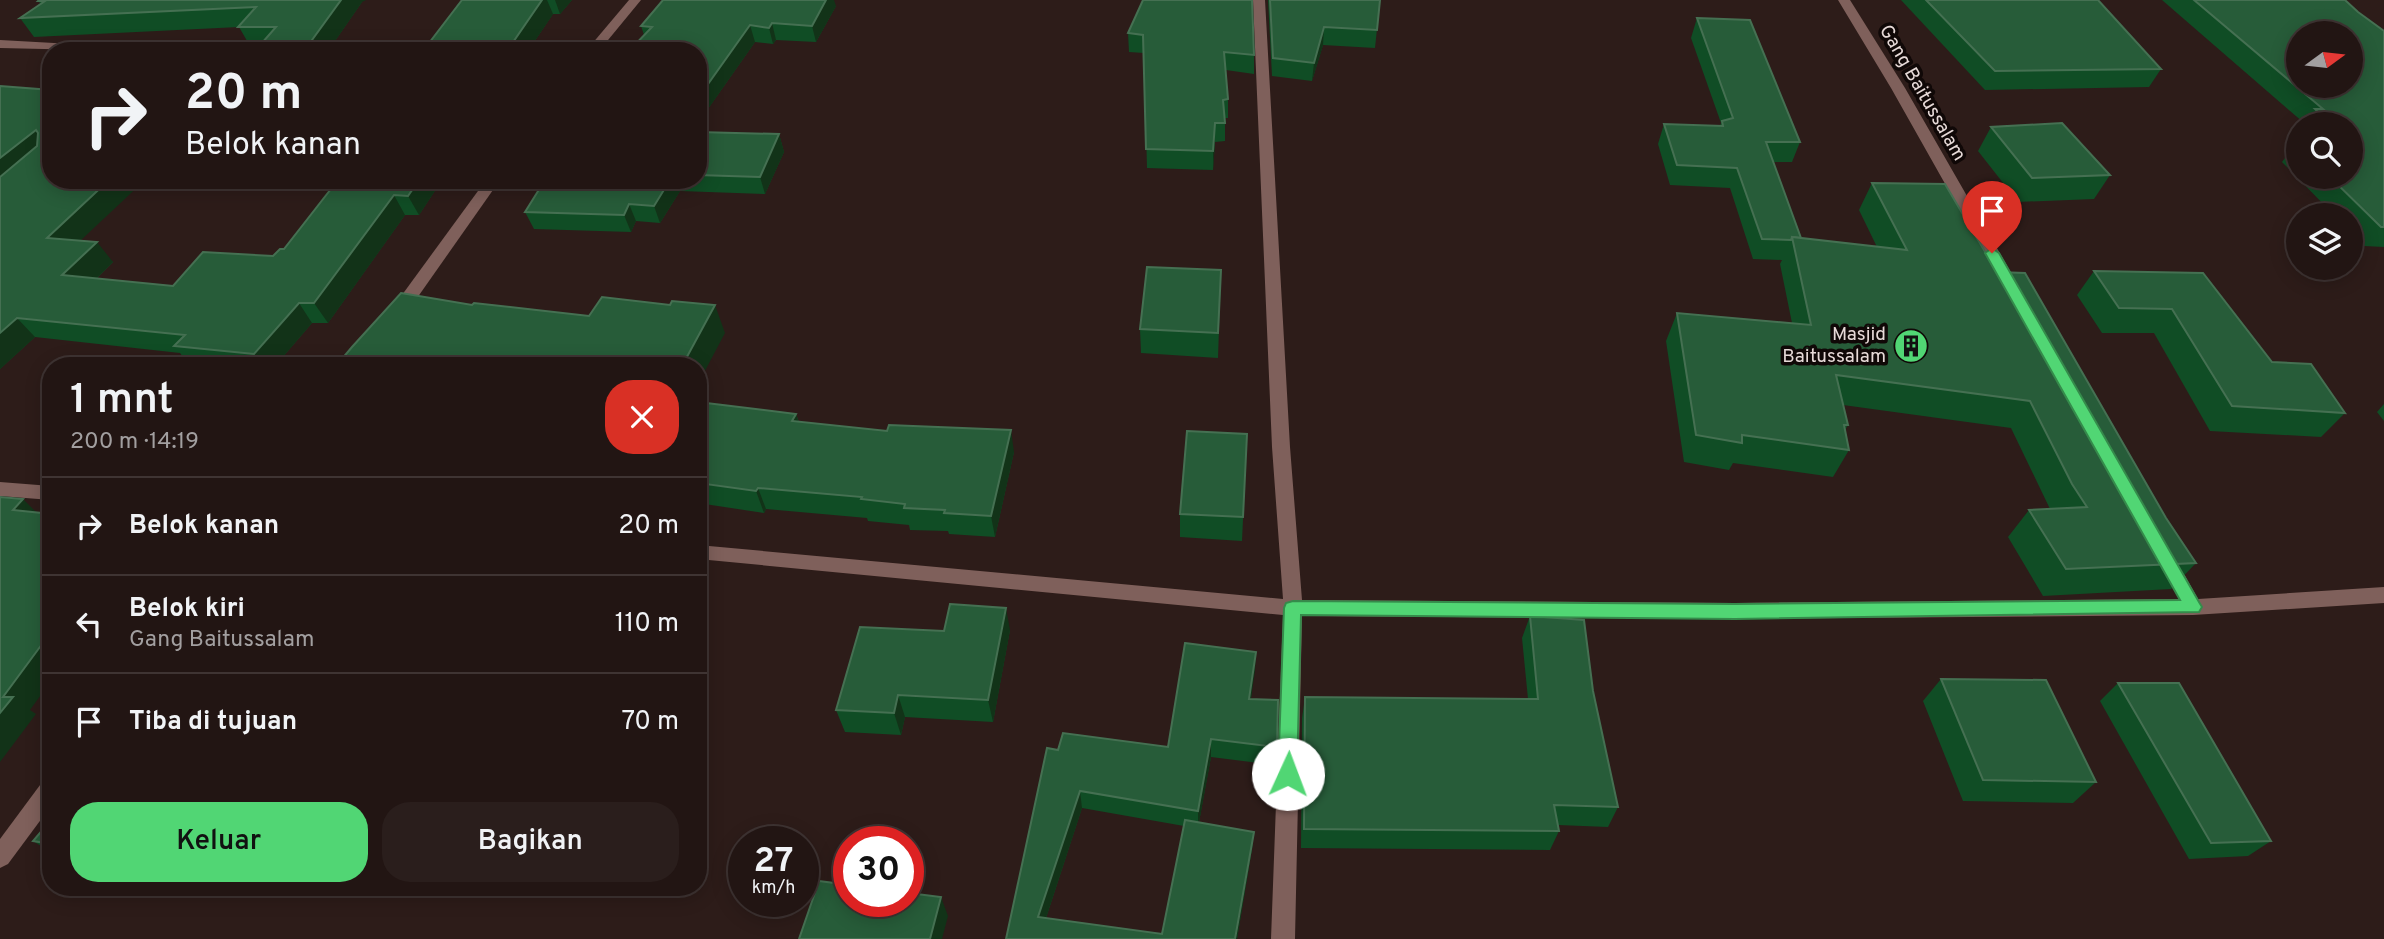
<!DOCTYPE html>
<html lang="id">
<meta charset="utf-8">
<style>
:root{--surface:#221513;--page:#2a1e1c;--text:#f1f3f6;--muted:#a29fa0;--line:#3f3433;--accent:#51d674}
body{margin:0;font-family:Overpass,sans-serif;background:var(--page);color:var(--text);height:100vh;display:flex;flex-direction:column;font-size:26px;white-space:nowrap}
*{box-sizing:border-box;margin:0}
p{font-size:23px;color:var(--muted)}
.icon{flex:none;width:38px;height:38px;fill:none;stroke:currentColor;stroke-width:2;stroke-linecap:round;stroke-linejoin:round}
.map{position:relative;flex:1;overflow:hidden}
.panel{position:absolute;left:42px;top:357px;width:665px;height:539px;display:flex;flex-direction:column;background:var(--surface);border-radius:28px;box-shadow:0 4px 18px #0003,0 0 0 2px var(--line)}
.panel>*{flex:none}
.guide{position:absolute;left:42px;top:42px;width:665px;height:147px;border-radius:28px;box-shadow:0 4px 18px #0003,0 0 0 2px var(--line);background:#221513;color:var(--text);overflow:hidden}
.needle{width:46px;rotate:75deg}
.controls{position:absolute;left:2286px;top:21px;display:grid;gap:14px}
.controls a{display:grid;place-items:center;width:77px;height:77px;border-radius:50%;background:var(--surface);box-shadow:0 4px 18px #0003,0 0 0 2px var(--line);font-size:35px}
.speed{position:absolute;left:728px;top:826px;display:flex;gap:14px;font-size:35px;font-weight:700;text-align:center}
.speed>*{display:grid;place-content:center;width:91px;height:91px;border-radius:50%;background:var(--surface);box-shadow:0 4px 18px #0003,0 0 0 2px var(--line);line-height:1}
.speed small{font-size:18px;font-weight:400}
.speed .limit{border:10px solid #d22;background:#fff;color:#111}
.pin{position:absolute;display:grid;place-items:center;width:60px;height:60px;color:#fff;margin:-72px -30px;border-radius:50% 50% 50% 0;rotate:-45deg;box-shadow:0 0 7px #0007}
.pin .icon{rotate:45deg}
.me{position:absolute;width:77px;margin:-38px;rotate:2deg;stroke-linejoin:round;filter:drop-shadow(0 0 5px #0008)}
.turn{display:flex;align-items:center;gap:24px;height:147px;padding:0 28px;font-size:32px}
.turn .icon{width:91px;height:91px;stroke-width:2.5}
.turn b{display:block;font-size:49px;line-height:60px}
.round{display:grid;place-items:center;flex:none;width:74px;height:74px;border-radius:28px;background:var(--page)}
.overview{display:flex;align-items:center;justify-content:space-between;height:119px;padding:0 28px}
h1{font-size:42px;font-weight:600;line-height:52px}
.cta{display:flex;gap:14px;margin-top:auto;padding:14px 28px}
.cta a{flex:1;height:80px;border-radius:28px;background:var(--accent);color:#111;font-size:28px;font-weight:600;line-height:80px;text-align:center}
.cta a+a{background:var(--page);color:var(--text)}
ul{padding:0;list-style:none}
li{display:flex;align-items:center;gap:21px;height:98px;padding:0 28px;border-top:2px solid var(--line)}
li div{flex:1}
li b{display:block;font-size:26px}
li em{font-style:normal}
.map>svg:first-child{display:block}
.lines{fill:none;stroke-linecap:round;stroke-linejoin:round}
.minor{fill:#7f605b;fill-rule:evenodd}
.wall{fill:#104d25;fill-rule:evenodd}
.shaded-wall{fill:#123318}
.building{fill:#275c39;stroke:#457052;stroke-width:2;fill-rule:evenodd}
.route{fill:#51d674;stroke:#358b4b;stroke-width:2}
.labels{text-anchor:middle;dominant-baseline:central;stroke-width:7;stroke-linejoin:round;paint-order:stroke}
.street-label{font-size:19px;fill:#e7dad8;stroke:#100807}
.poi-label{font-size:19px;fill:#e7dad8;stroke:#100807;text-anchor:end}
</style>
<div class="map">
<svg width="2384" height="939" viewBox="0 0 2384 939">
<rect width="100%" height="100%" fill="#2d1c19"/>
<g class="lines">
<g class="minor">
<path d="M629 0H641L599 51H586Z"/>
<path d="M1253 0H1265L1290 447 1302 600 1735 603 2179 599 2158 561 2160 556 2167 554 2174 556 2198 599 2384 587V603L2193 615 1735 619 1302 616 1295 939H1271L1283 615 698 559V545L1283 599 1272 447Z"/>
<path d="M1838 0H1850L1905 88 2021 290 2018 294 2013 295 2005 290 1891 88Z"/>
<path d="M0 40 126 47 132 51 0 48Z"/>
<path d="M486 180H500L403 318H391L389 314 391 310Z"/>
<path d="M0 482 51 486V500L0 496Z"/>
<path d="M51 778V806L8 864 0 868V839L43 781Z"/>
</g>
</g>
<g class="wall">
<path d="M462 0H572L560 14H553L528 51H331L429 43Z"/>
<path d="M1143 0 1254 55V74L1226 70 1228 99V118H1225V141L1215 142 1213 170 1147 168 1144 53 1129 52 1128 33Z"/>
<path d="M1268 0H1380L1375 48 1323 45 1312 81 1272 76Z"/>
<path d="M1901 0H2098L2161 69 2149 87 1985 90Z"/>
<path d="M2162 0H2345L2358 12 2384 31V247L2364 246 2350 232V215H2334L2282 162 2296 143H2298V177H2350V124H2303L2304 123Z"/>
<path d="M38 1 362 2 328 51 250 46 239 27 34 37 20 18 41 4Z"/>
<path d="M836 6 816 42 776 40 773 44 755 42 698 123V51L644 35 641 26Z"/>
<path d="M1697 18 1800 142 1792 162H1773L1801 238 1877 247 1859 210 1872 183 1997 272 2196 563 2171 589 2043 596 2008 537 2029 510 2050 509 2011 428 1843 405 1848 425 1845 430 1849 450 1833 477 1733 463 1729 470 1684 462 1666 341 1677 313 1792 323 1780 264 1782 260 1753 259 1730 188 1670 185 1658 144 1664 124 1720 126 1721 123 1691 38Z"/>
<path d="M0 86 81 241 113 262 96 279 173 286 273 256 284 249 338 180H442L419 215H405L328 323H312L275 366H190L180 353 35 337 0 369Z"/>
<path d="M1991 127 2110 175 2094 199 2018 202 1978 151Z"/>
<path d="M698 132 779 134 784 152 765 194 680 191 660 223 636 221 631 232 534 229 525 212 544 182H539V180H698Z"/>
<path d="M1221 270 1218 358 1141 353 1140 329Z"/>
<path d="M2094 271 2203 273 2272 362 2345 413 2321 437 2210 431 2154 333H2102L2077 295Z"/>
<path d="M698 402 796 414 799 422 1014 452 995 537 949 534 948 531 910 530 909 525 868 521 867 518 766 509 764 513 698 503Z"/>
<path d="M2384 404V421L2377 412Z"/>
<path d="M1247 434 1242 541 1180 537V514Z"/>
<path d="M1530 616 1593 691 1618 807 1608 827 1558 825 1559 831 1550 850 1301 848 1302 718 1305 697 1528 699 1522 638Z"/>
<path d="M1010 630 993 722 905 717 901 735 845 732 836 710 944 631Z"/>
<path d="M1256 652 1251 699 1277 747 1275 765 1211 757 1199 822 1254 832 1252 849 1237 939H1006L1058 750 1168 747ZM1082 808 1184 826 1162 934 1046 918Z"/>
<path d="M1941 679 2096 782 2073 803 1963 801 1923 701Z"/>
<path d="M2118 683 2271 841 2248 856 2189 859 2100 701Z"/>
<path d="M51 820V852L33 841Z"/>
</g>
<g class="shaded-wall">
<path d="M341 0H366L362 2 328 51H304Z"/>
<path d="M542 0H547L553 14 528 51H507Z"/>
<path d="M555 0H572L560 14Z"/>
<path d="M826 0H834L836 6 816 42 812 26Z"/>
<path d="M772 23 776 40 773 44 769 28Z"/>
<path d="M750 25 755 42 698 123V98Z"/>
<path d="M1324 27 1323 45 1312 81 1314 63Z"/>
<path d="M1215 123V142L1213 170V151Z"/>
<path d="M36 130 51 149 0 190V158Z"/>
<path d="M779 134 784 152 765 194 760 177Z"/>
<path d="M109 180H145L63 257 47 238Z"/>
<path d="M419 180H442L419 215 408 196Z"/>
<path d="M670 180H676L680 191 660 223 654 206Z"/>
<path d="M394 195 405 215 328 323 314 303Z"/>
<path d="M629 204 636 221 631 232 624 215Z"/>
<path d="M97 242 113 262 79 295 62 275Z"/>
<path d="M299 303 312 323 275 366H263L254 354Z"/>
<path d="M715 305 725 333 698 384V366H682Z"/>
<path d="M17 318 35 337 0 369V333Z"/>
<path d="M796 414 803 436 792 421Z"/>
<path d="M1011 430 1014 452 995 537 991 516Z"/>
<path d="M758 488 766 509 764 513 756 491Z"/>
<path d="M23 499 43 519 13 510Z"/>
<path d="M1006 608 1010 630 993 722 988 700Z"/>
<path d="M51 632V681L30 710 36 714 0 762V713L3 697Z"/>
<path d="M1256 652 1255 671 1248 718 1249 699Z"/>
<path d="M898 695 905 717 901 735 894 713Z"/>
<path d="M1211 739V757L1198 828V811Z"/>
<path d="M1080 791 1082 808 1041 933 1038 917Z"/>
<path d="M1254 832 1252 849 1237 939H1235Z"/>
<path d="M941 897 948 916 942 939H930Z"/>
</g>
<g class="building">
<path d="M39 0H341L304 51H255L276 27H238L256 7 20 18 45 1H38Z"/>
<path d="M462 0H542L507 51H331L429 43Z"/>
<path d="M663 0H826L812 26 772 23 769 28 750 25 698 98V51H629L652 27 641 26Z"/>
<path d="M1143 0H1252L1254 55 1224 52 1228 99 1223 100 1225 123H1215L1213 151 1146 149 1143 35 1128 33Z"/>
<path d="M1270 0H1380L1377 30 1324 27 1314 63 1273 58Z"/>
<path d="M1926 0H2098L2161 69 1995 71Z"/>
<path d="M2194 0H2345L2358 12 2384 31V227H2381L2330 177H2350V124H2331L2315 109H2323ZM2298 33H2350V86H2298Z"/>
<path d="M1697 18 1750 20 1800 142H1766L1801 238 1792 237 1791 240 1762 239 1737 168 1677 165 1664 124 1723 126 1722 121 1733 118Z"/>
<path d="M0 86 51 90V180H109L47 238 97 242 62 275 173 286 203 252 273 256 280 249H284L338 180H419L408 196 394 195 314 303H299L254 354 174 346 185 335 17 318 0 333V177L37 146 38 133 36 130 0 158Z"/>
<path d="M2062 123 2110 175 2032 178 1991 127Z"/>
<path d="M698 132 779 134 760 177 698 175Z"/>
<path d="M545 180H670L654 206 629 204 624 215 525 212Z"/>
<path d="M1872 183 1945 184 1997 272 2025 273 2166 518 2196 563 2066 569 2029 510 2087 507 2072 484 2030 401 1836 375 1848 425H1844L1849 450 1742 435V443L1696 435 1677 313 1811 325 1792 237 1907 250Z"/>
<path d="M1147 267 1221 270 1218 333 1140 329Z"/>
<path d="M2094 271 2203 273 2272 362 2311 364 2345 413 2232 406 2172 309 2119 308Z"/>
<path d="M401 293 472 305 474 303 589 316 602 297 670 305 672 301 715 305 682 366H571L551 363 549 366H336L352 347Z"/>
<path d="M698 402 796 414 792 421 887 431 889 425 1011 430 991 516 944 513 945 510 904 508 905 504 861 499 862 497 758 488 756 491 698 483Z"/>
<path d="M1187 431 1247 434 1243 517 1180 514Z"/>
<path d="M0 497 23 499 13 510 51 514V632L3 697H13L0 713Z"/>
<path d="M950 604 1006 608 988 700 898 695 894 713 836 710 860 627 944 631Z"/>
<path d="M1530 616 1584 620 1593 691 1618 807 1554 805 1559 831 1304 829 1305 697 1538 699Z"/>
<path d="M1185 643 1256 652 1249 699 1278 700 1277 747 1211 739 1198 811 1080 791 1038 917 1162 934 1185 820 1254 832 1235 939H1006L1047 748 1058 750 1063 733 1168 747Z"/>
<path d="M1941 679 2046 680 2096 782 1983 780Z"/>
<path d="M2118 683H2179L2271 841 2211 843Z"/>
<path d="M51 820V844L33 841Z"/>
<path d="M819 881 849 885V901H908V893L941 897 930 939H799Z"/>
</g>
<path class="route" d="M1992 248 1999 253 2199 602 2202 607 2199 612 1735 619 1301 615 1297 774 1295 780 1288 782 1281 780 1278 774 1284 608 1286 603 1293 601 1735 604 2180 600 1985 253Z"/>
<defs>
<g id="building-disc" transform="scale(1.75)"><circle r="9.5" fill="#51d674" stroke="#100807"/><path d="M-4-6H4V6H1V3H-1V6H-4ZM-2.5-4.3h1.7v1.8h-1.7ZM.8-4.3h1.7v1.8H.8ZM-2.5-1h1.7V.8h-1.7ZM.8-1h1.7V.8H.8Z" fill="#111"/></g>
</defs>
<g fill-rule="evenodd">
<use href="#building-disc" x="1911" y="346"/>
</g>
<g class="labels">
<g class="street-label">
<text transform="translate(1922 93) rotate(60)">Gang Baitussalam</text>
</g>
<g class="poi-label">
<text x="1886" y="335">Masjid<tspan x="1886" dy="22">Baitussalam</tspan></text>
</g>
</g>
</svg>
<div class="controls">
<a><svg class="needle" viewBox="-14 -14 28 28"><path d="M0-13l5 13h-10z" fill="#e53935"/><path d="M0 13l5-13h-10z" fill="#a29fa0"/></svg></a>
<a><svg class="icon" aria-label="search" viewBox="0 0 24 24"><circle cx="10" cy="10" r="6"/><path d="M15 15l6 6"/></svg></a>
<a><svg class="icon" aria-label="layers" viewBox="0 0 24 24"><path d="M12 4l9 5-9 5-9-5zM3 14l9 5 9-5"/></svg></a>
</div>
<div class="speed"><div>27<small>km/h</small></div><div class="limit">30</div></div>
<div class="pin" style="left:1992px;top:253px;background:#d93025"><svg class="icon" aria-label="arrive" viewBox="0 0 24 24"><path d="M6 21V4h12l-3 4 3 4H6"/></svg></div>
<svg class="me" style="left:1288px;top:774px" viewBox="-20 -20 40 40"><circle r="19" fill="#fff"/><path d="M0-13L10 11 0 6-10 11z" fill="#51d674"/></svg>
<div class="guide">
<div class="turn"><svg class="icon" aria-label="right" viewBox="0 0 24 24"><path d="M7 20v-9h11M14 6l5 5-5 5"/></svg><div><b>20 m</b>Belok kanan</div></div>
</div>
<section class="panel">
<div class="overview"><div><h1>1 mnt</h1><p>200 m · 14:19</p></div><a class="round" style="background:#d93025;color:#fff"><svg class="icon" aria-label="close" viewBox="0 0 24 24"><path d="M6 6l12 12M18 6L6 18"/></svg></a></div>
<ul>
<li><svg class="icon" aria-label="right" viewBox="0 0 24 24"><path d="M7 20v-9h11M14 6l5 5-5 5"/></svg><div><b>Belok kanan</b></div><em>20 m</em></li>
<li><svg class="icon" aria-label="left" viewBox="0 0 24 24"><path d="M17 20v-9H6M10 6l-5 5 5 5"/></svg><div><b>Belok kiri</b><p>Gang Baitussalam</p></div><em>110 m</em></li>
<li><svg class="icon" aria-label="arrive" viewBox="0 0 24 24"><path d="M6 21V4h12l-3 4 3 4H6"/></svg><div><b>Tiba di tujuan</b></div><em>70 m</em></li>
</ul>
<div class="cta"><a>Keluar</a><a>Bagikan</a></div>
</section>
</div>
